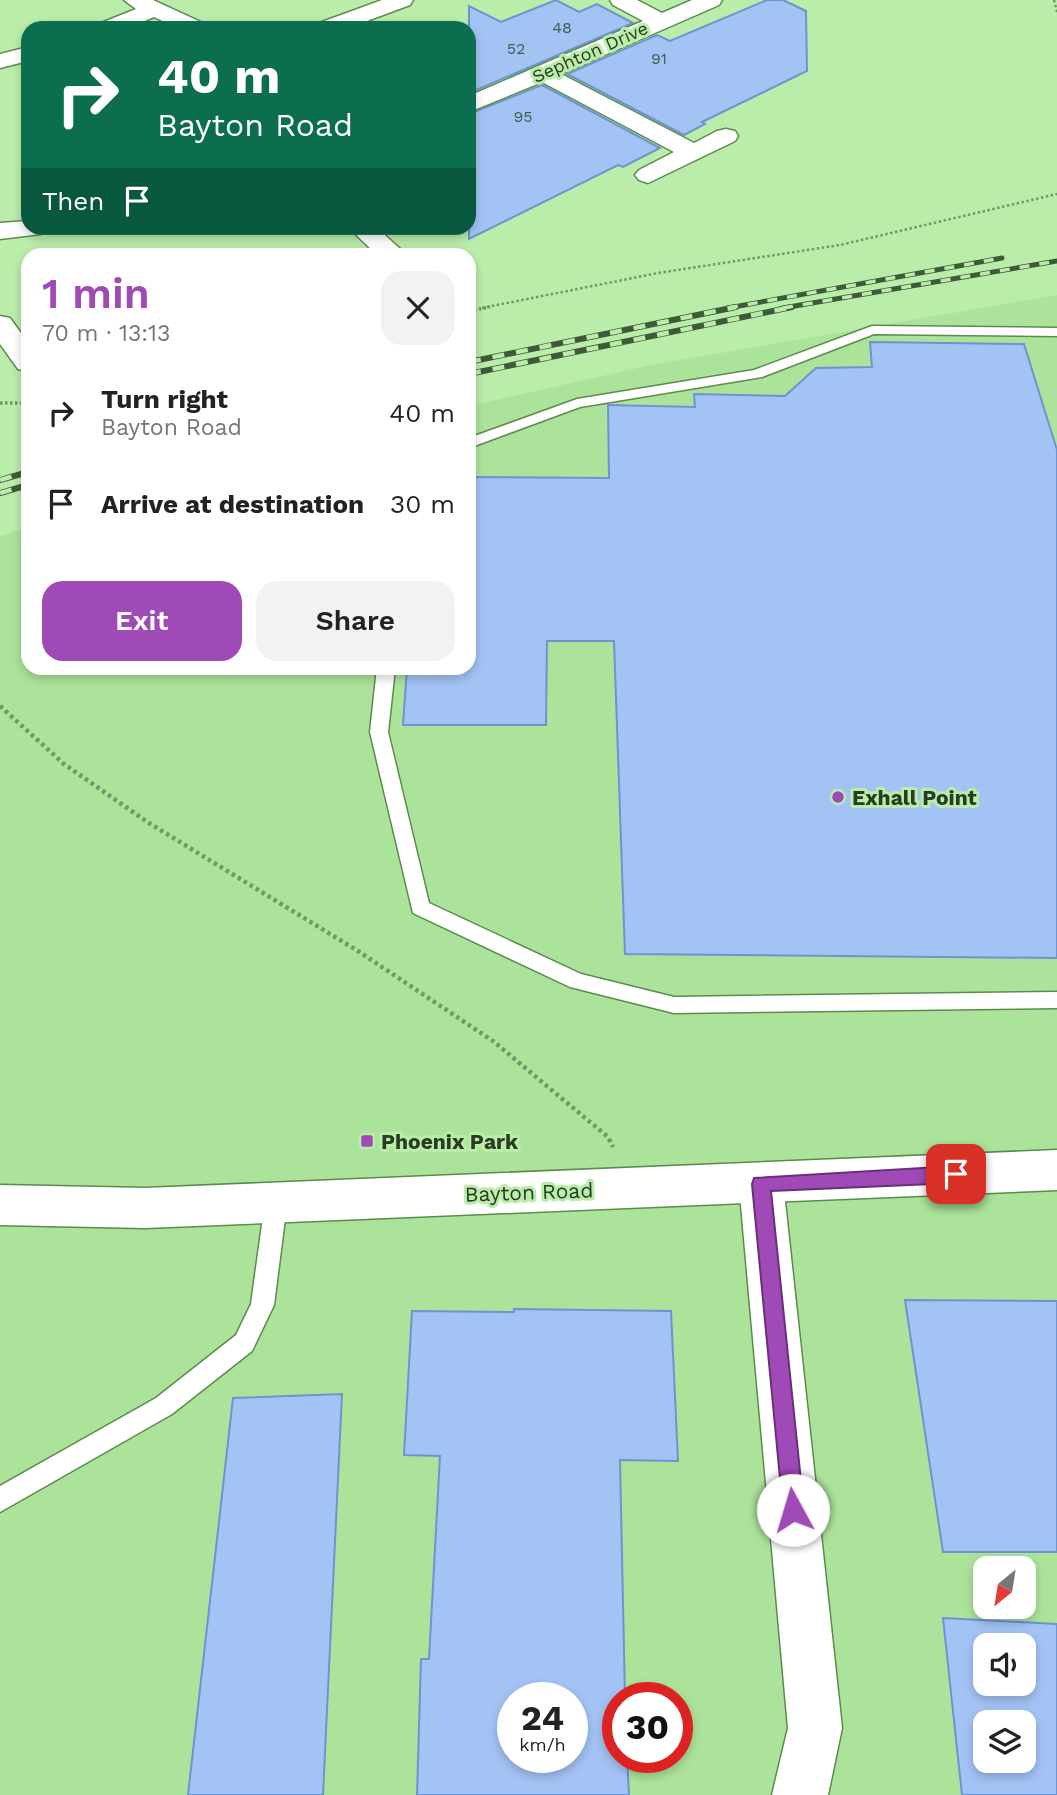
<!DOCTYPE html>
<meta charset="utf-8">
<style>
:root{--surface:#fff;--page:#f2f2f2;--text:#222;--muted:#767676;--accent:#a04ab8}
body{margin:0;font-family:"Work Sans",sans-serif;background:var(--page);color:var(--text);height:100vh;display:flex;flex-direction:column;font-size:26px;white-space:nowrap}
*{box-sizing:border-box;margin:0}
p{font-size:23px;color:var(--muted)}
.icon{flex:none;width:38px;height:38px;fill:none;stroke:currentColor;stroke-width:2;stroke-linecap:round;stroke-linejoin:round}
.map{position:relative;flex:1;overflow:hidden}
.drawer{position:absolute;left:21px;top:248px;width:455px;height:427px;display:flex;flex-direction:column;background:var(--surface);border-radius:21px;box-shadow:0 4px 10px #0003}
.drawer>*{flex:none}
.guide{position:absolute;left:21px;top:21px;width:455px;height:214px;border-radius:21px;box-shadow:0 4px 10px #0003;background:#0b6e4f;color:#fff;overflow:hidden}
.needle{width:46px;rotate:210deg}
.buttons{position:absolute;left:973px;top:1556px;display:grid;gap:14px}
.buttons a{display:grid;place-items:center;width:63px;height:63px;border-radius:14px;background:var(--surface);box-shadow:0 4px 10px #0003;font-size:35px}
.speed{position:absolute;left:497px;top:1682px;display:flex;gap:14px;font-size:35px;font-weight:700;text-align:center}
.speed>*{display:grid;place-content:center;width:91px;height:91px;border-radius:50%;background:var(--surface);box-shadow:0 4px 10px #0003;line-height:1}
.speed small{font-size:18px;font-weight:400}
.speed .limit{border:10px solid #d22;background:#fff;color:#111}
.pin{position:absolute;display:grid;place-items:center;width:60px;height:60px;color:#fff;margin:-30px;border-radius:14px;box-shadow:0 4px 10px #0006}
.me{position:absolute;width:77px;margin:-38px;rotate:354deg;stroke-linejoin:round;filter:drop-shadow(0 0 5px #0008)}
.turn{display:flex;align-items:center;gap:24px;height:147px;padding:0 21px;font-size:32px}
.turn .icon{width:91px;height:91px;stroke-width:2.5}
.turn b{display:block;font-size:49px;line-height:60px}
.then{display:flex;align-items:center;height:66px;padding:0 21px;background:#0003;gap:14px;font-size:26px}
.round{display:grid;place-items:center;flex:none;width:74px;height:74px;border-radius:21px;background:var(--page)}
.headline{display:flex;align-items:center;justify-content:space-between;height:119px;padding:0 21px}
h1{font-size:42px;font-weight:600;line-height:52px;color:var(--accent)}
.button{display:flex;gap:14px;margin-top:auto;padding:14px 21px}
.button a{flex:1;height:80px;border-radius:21px;background:var(--accent);color:#fff;font-size:28px;font-weight:600;line-height:80px;text-align:center}
.button a+a{background:var(--page);color:var(--text)}
ul{padding:0;list-style:none}
li{display:flex;align-items:center;gap:21px;height:91px;padding:0 21px}
li div{flex:1}
li b{display:block;font-size:26px}
li em{font-style:normal}
.map>svg:first-child{display:block}
.built{fill:#ace39b;fill-rule:evenodd}
.building{fill:#a3c3f4;stroke:#6b94d1;stroke-width:2;fill-rule:evenodd}
.lines{fill:none;stroke-linecap:round;stroke-linejoin:round}
.service-casing{stroke:#5d8b4e;stroke-width:3}
.minor-casing{stroke:#5d8b4e;stroke-width:3}
.tertiary-casing{stroke:#5d8b4e;stroke-width:3}
.path-far2{stroke:#739768;stroke-width:2.5;stroke-dasharray:2.5 2.5;stroke-linecap:butt}
.path-far1{stroke:#739768;stroke-width:3.5;stroke-dasharray:2.5 2.5;stroke-linecap:butt}
.path{stroke:#739768;stroke-width:4.5;stroke-dasharray:3.5 3.5;stroke-linecap:butt}
.service{fill:#fff;fill-rule:evenodd}
.minor{fill:#fff;fill-rule:evenodd}
.tertiary{fill:#fff;fill-rule:evenodd}
.rail-far1-casing{stroke:#405938;stroke-width:5}
.rail-casing{stroke:#405938;stroke-width:6}
.rail-far1{stroke:#baecaa;stroke-width:3.5;stroke-dasharray:10;stroke-linecap:butt}
.rail{stroke:#baecaa;stroke-width:4.5;stroke-dasharray:12;stroke-linecap:butt}
.route{fill:#a04ab8;stroke:#683078;stroke-width:2}
.poi-dot{fill:#a04ab8;stroke:#baecaa;stroke-width:2.5}
.labels{text-anchor:middle;dominant-baseline:central;stroke-width:6;stroke-linejoin:round;paint-order:stroke}
.far-number-label{font-size:16px;fill:#475e56}
.far-street-label{font-size:18px;fill:#283c22;stroke:#baecaa}
.poi-label{font-size:21px;font-weight:bold;fill:#283c22;stroke:#baecaa;text-anchor:start}
.street-label{font-size:21px;fill:#283c22;stroke:#baecaa}
</style>
<div class="map">
<svg width="1057" height="1795" viewBox="0 0 1057 1795">
<rect width="100%" height="100%" fill="#baecaa"/>
<path class="built" d="M1057 295V1795H0V536L28 528V668H469V406L651 365ZM985 1568H1024V1606H985ZM985 1645H1024V1684H985ZM513 1698H572V1757H513ZM618 1698H677V1757H618ZM985 1722H1024V1760H985Z"/>
<g class="building">
<path d="M556 0 579 12 597 4 633 23 469 93V6L501 22Z"/>
<path d="M767 0H783L806 11 807 71 702 122 705 124 684 135 567 74 657 35 670 41Z"/>
<path d="M542 85 660 148 623 167 618 165 469 239V114Z"/>
<path d="M870 342 1024 344 1057 450V958L625 954 614 641H547L546 725H403L407 668H469V477L609 478 608 405 695 407 694 394 785 396 816 368 872 367Z"/>
<path d="M905 1300 1057 1301V1552H943Z"/>
<path d="M514 1309 671 1311 678 1461 620 1460 625 1698H618V1757H627L629 1795H417L421 1659H429L440 1456 404 1455 412 1311 514 1312ZM513 1698H572V1757H513Z"/>
<path d="M342 1394 323 1795H188L233 1398Z"/>
<path d="M943 1618 1057 1624V1795H962ZM985 1645H1024V1684H985ZM985 1722H1024V1760H985Z"/>
</g>
<g class="lines">
<g class="service-casing">
<g id="service">
<path d="M872 326 1057 328V336L874 334 762 377 580 407 469 448V438L577 399 754 370Z"/>
<path d="M377 668H395L388 732 429 903 581 974 674 997 1057 992V1008L674 1013 570 987 413 913 370 732Z"/>
<path d="M276 1193 284 1196 287 1203 274 1305 252 1351 172 1414 0 1512V1486L156 1398 236 1335 251 1304 265 1203 268 1196Z"/>
</g>
</g>
<g class="minor-casing">
<g id="minor">
<path d="M124 0H153L203 23 206 28H177L154 17 128 28H98L101 23 136 9Z"/>
<path d="M382 0H413L410 5 348 28H316L319 23Z"/>
<path d="M610 0H637L662 13 692 0H722L719 5 561 74 694 143 717 131 726 129 735 131 738 136 735 141 648 183 639 180 635 175 639 170 674 152 542 82 469 112V96L643 21 613 5Z"/>
<path d="M28 47V61L0 68V54Z"/>
<path d="M28 221V228H45L41 234 0 239V223Z"/>
<path d="M349 228H377L408 256H378Z"/>
<path d="M0 316 10 318 28 343V372L18 369 0 344Z"/>
<path d="M761 1163 776 1169 783 1183 842 1728 828 1795H772L788 1728 739 1183 746 1169Z"/>
</g>
</g>
<g class="tertiary-casing">
<path id="tertiary" d="M1057 1150V1190L145 1228 0 1225V1185L145 1188Z"/>
</g>
<g class="path-far2">
<path d="M1054 0 1057 12"/>
<path d="M482 308 658 273 840 245 1057 194"/>
</g>
<g class="path-far1">
<path d="M469 311 490 307"/>
<path d="M0 403H28"/>
</g>
<path class="path" d="M0 706 64 764 149 823 358 951 493 1041 608 1137 613 1147"/>
<use href="#service" class="service"/>
<use href="#minor" class="minor"/>
<use href="#tertiary" class="tertiary"/>
<g class="rail-far1-casing">
<g id="rail-far1">
<path d="M728 308 1002 258"/>
<path d="M783 308 1057 261"/>
</g>
</g>
<g class="rail-casing">
<g id="rail">
<path d="M469 362 736 307"/>
<path d="M469 374 792 307"/>
<path d="M0 480 28 472"/>
<path d="M0 493 28 485"/>
</g>
</g>
<use href="#rail-far1" class="rail-far1"/>
<use href="#rail" class="rail"/>
</g>
<path class="route" d="M956 1166 963 1169 965 1174 963 1180 956 1183 771 1191 804 1510 801 1518 793 1521 786 1518 783 1510 752 1184 754 1178Z"/>
<g class="poi-dot">
<circle cx="838" cy="797" r="7"/>
<rect x="360" y="1134" width="14" height="14" rx="3.5"/>
</g>
<g class="labels">
<g class="far-number-label">
<text x="562" y="27">48</text>
<text x="516" y="48">52</text>
<text x="659" y="58">91</text>
<text x="523" y="116">95</text>
</g>
<g class="far-street-label">
<text transform="translate(590 52) rotate(-24)">Sephton Drive</text>
</g>
<g class="poi-label">
<text x="852" y="797">Exhall Point</text>
<text x="381" y="1141">Phoenix Park</text>
</g>
<g class="street-label">
<text transform="translate(529 1192) rotate(-2)">Bayton Road</text>
</g>
</g>
</svg>
<div class="buttons">
<a><svg class="needle" viewBox="-14 -14 28 28"><path d="M0-13l5 13h-10z" fill="#e53935"/><path d="M0 13l5-13h-10z" fill="#767676"/></svg></a>
<a><svg class="icon" aria-label="sound" viewBox="0 0 24 24"><path d="M4 9h4l5-4v14l-5-4H4zM17 9q2 3 0 6"/></svg></a>
<a><svg class="icon" aria-label="layers" viewBox="0 0 24 24"><path d="M12 4l9 5-9 5-9-5zM3 14l9 5 9-5"/></svg></a>
</div>
<div class="speed"><div>24<small>km/h</small></div><div class="limit">30</div></div>
<div class="pin" style="left:956px;top:1174px;background:#d93025"><svg class="icon" aria-label="arrive" viewBox="0 0 24 24"><path d="M6 21V4h12l-3 4 3 4H6"/></svg></div>
<svg class="me" style="left:793px;top:1510px" viewBox="-20 -20 40 40"><circle r="19" fill="#fff"/><path d="M0-13L10 11 0 6-10 11z" fill="#a04ab8"/></svg>
<div class="guide">
<div class="turn"><svg class="icon" aria-label="right" viewBox="0 0 24 24"><path d="M7 20v-9h11M14 6l5 5-5 5"/></svg><div><b>40 m</b>Bayton Road</div></div>
<div class="then">Then<svg class="icon" aria-label="arrive" viewBox="0 0 24 24"><path d="M6 21V4h12l-3 4 3 4H6"/></svg></div>
</div>
<section class="drawer">
<div class="headline"><div><h1>1 min</h1><p>70 m · 13:13</p></div><a class="round"><svg class="icon" aria-label="close" viewBox="0 0 24 24"><path d="M6 6l12 12M18 6L6 18"/></svg></a></div>
<ul>
<li><svg class="icon" aria-label="right" viewBox="0 0 24 24"><path d="M7 20v-9h11M14 6l5 5-5 5"/></svg><div><b>Turn right</b><p>Bayton Road</p></div><em>40 m</em></li>
<li><svg class="icon" aria-label="arrive" viewBox="0 0 24 24"><path d="M6 21V4h12l-3 4 3 4H6"/></svg><div><b>Arrive at destination</b></div><em>30 m</em></li>
</ul>
<div class="button"><a>Exit</a><a>Share</a></div>
</section>
</div>
